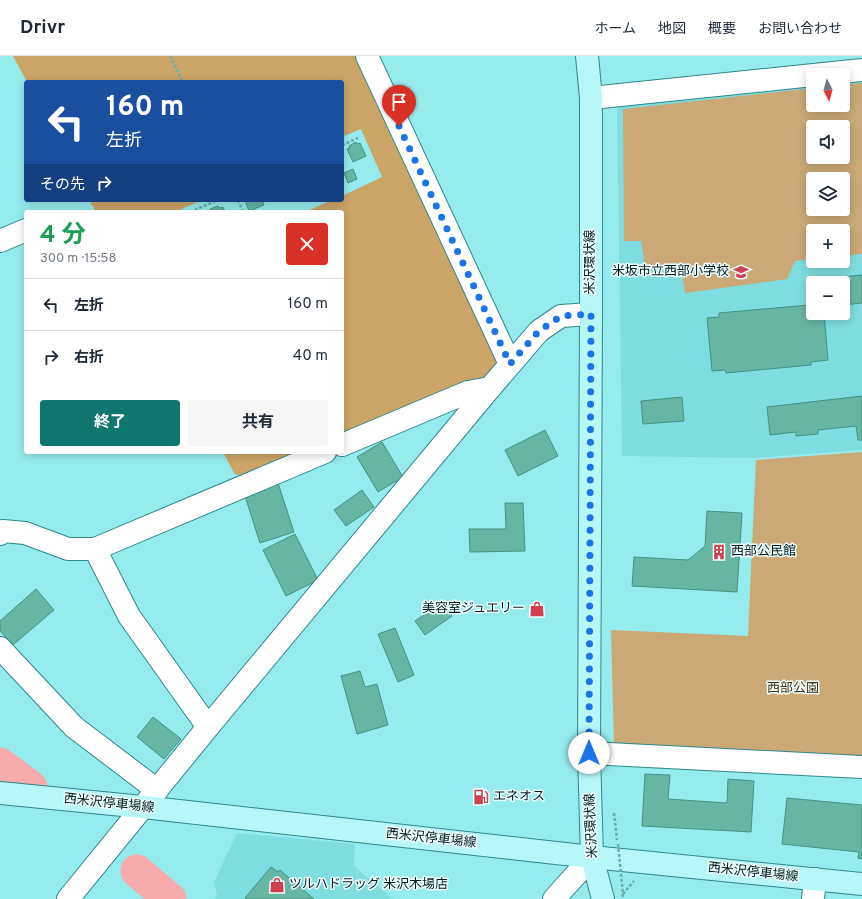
<!DOCTYPE html>
<html lang="ja">
<meta charset="utf-8">
<style>
:root{--surface:#fff;--page:#f6f6f7;--text:#1f2937;--muted:#747a83;--line:#e0e1e3;--accent:#0f766e}
body{margin:0;font-family:Overpass,"Noto Sans JP",sans-serif;background:var(--page);color:var(--text);height:100vh;display:flex;flex-direction:column;font-size:15px;white-space:nowrap}
*{box-sizing:border-box;margin:0}
p{font-size:13px;color:var(--muted)}
.icon{flex:none;width:22px;height:22px;fill:none;stroke:currentColor;stroke-width:2;stroke-linecap:round;stroke-linejoin:round}
.map{position:relative;flex:1;overflow:hidden}
.sheet{position:absolute;left:24px;top:154px;width:320px;height:244px;display:flex;flex-direction:column;background:var(--surface);border-radius:4px;box-shadow:0 2px 10px #0003}
.sheet>*{flex:none}
.guide{position:absolute;left:24px;top:24px;width:320px;height:122px;border-radius:4px;box-shadow:0 2px 10px #0003;background:#1a4fa0;color:#fff;overflow:hidden}
.needle{width:26px;rotate:174deg}
.controls{position:absolute;left:806px;top:12px;display:grid;gap:8px}
.controls a{display:grid;place-items:center;width:44px;height:44px;border-radius:4px;background:var(--surface);box-shadow:0 2px 10px #0003;font-size:20px}
.pin{position:absolute;display:grid;place-items:center;width:34px;height:34px;color:#fff;margin:-41px -17px;border-radius:50% 50% 50% 0;rotate:-45deg;box-shadow:0 0 4px #0007}
.pin .icon{rotate:45deg}
.me{position:absolute;width:44px;margin:-22px;rotate:0deg;stroke-linejoin:round;filter:drop-shadow(0 0 3px #0008)}
.turn{display:flex;align-items:center;gap:14px;height:84px;padding:0 16px;font-size:18px}
.turn .icon{width:52px;height:52px;stroke-width:2.5}
.turn b{display:block;font-size:28px;line-height:34px}
.then{display:flex;align-items:center;height:38px;padding:0 16px;background:#0003;gap:8px;font-size:15px}
.round{display:grid;place-items:center;flex:none;width:42px;height:42px;border-radius:4px;background:var(--page)}
.head{display:flex;align-items:center;justify-content:space-between;height:68px;padding:0 16px}
h1{font-size:24px;font-weight:700;line-height:30px;color:#1e9e55}
.primary-button{display:flex;gap:8px;margin-top:auto;padding:8px 16px}
.primary-button a{flex:1;height:46px;border-radius:4px;background:var(--accent);color:#fff;font-size:16px;font-weight:700;line-height:46px;text-align:center}
.primary-button a+a{background:var(--page);color:var(--text)}
ul{padding:0;list-style:none}
li{display:flex;align-items:center;gap:12px;height:52px;padding:0 16px;border-top:1px solid var(--line)}
li div{flex:1}
li b{display:block;font-size:15px}
li em{font-style:normal}
header{display:flex;align-items:center;gap:24px;box-sizing:border-box;height:56px;padding:0 20px;background:var(--surface);border-bottom:1px solid var(--line)}
header strong{font-size:19px}
nav{display:flex;gap:22px;margin-inline-start:auto;font-size:14px}
.map>svg:first-child{display:block}
.built{fill:#7fdde0;fill-rule:evenodd}
.green{fill:#caa976;fill-rule:evenodd}
.forest{fill:#cba568}
.lines{fill:none;stroke-linecap:round;stroke-linejoin:round}
.river{stroke:#f8abac;stroke-width:33}
.building{fill:#67b6a4;stroke:#439282}
.minor-casing{stroke:#2f878a;stroke-width:24}
.secondary-casing{stroke:#2f878a;stroke-width:24}
.path{stroke:#69adae;stroke-width:2.5;stroke-dasharray:3 2;stroke-linecap:butt}
.minor{stroke:#fff;stroke-width:22}
.secondary{stroke:#b7f7f8;stroke-width:22}
.path-bridge{stroke:#69adae;stroke-width:2.5;stroke-dasharray:3 2;stroke-linecap:butt}
.route{stroke:#1a73e8;stroke-width:7;stroke-dasharray:0 12.6}
.labels{text-anchor:middle;dominant-baseline:central;stroke-width:3;stroke-linejoin:round;paint-order:stroke}
.street-label{font-size:13px;fill:#031e1f;stroke:#effeff}
.poi-label{font-size:13px;fill:#031e1f;stroke:#effeff;text-anchor:start}
.park-label{font-size:13px;fill:#433217;stroke:#effeff}
</style>
<header>
<strong>Drivr</strong>
<nav><a>ホーム</a><a>地図</a><a>概要</a><a>お問い合わせ</a></nav>
</header>
<div class="map">
<svg width="862" height="843" viewBox="0 0 862 843">
<rect width="100%" height="100%" fill="#96ebed"/>
<g class="built">
<path d="M862 21V394L755 402 622 400 617 47 813 26V49H843V23ZM813 71H843V101H813ZM813 123H843V153H813ZM813 175H843V205H813ZM813 227H843V257H813Z"/>
<path d="M237 777 355 788 354 810 393 843H215L217 839 214 826Z"/>
</g>
<g class="green">
<path d="M862 27V198L843 200V175H813V203L795 205 787 223 685 237 680 207 645 210 641 185H624L623 53 813 32V49H843V29ZM813 71H843V101H813ZM813 123H843V153H813Z"/>
<path d="M862 396V706L614 691 611 574 748 580 756 404Z"/>
</g>
<g class="forest">
<path d="M13 0H362L508 307 469 344 261 433 234 417 223 396H342V156H305L332 144H342V140L382 121 361 73 342 81V26H27Z"/>
<path d="M89 144H202L175 156H96Z"/>
</g>
<g class="lines">
<g class="river">
<path d="M0 708 31 731"/>
<path d="M137 815 170 843"/>
</g>
</g>
<g class="building">
<path d="M356 86 357 88 360 87 366 100 353 106 347 93 350 92 349 90Z"/>
<path d="M353 113 357 123 348 127 344 117Z"/>
<path d="M245 144H262L264 149 249 155Z"/>
<path d="M218 150 220 152 223 151 225 156H211L210 153Z"/>
<path d="M862 219V247L843 249V227H823L822 223Z"/>
<path d="M809 249 810 252H813V257H824L828 304 811 306V309L726 317 725 314 712 315 707 262 719 261V257Z"/>
<path d="M862 340V384H858L856 370 818 374V378L796 380V376L770 379 767 351Z"/>
<path d="M682 341 684 365 643 368 641 345Z"/>
<path d="M545 374 558 400 518 420 505 394Z"/>
<path d="M382 386 403 421 378 436 357 401Z"/>
<path d="M278 427 294 476 260 487 244 437Z"/>
<path d="M362 434 374 451 346 470 334 454Z"/>
<path d="M505 447H523L525 495 470 496 469 473H506Z"/>
<path d="M707 455 742 457 737 536 632 530 634 501 688 504 705 490Z"/>
<path d="M295 478 318 524 286 540 263 494Z"/>
<path d="M36 533 54 554 13 589 0 575V565Z"/>
<path d="M443 546 452 560 425 579 415 565Z"/>
<path d="M395 572 414 619 398 626 378 578Z"/>
<path d="M360 615 365 631 377 628 388 669 357 678 341 620Z"/>
<path d="M153 661 181 683 164 703 137 681Z"/>
<path d="M645 718 670 719 668 743 727 747 728 723 754 725 751 776 642 770Z"/>
<path d="M787 742 862 749V803L858 802 859 796 782 788Z"/>
<path d="M271 811 278 816 280 814 314 843H247L245 842Z"/>
</g>
<g class="lines">
<g class="minor-casing">
<g id="minor">
<path d="M367 0 510 308"/>
<path d="M591 42 862 14"/>
<path d="M0 185 26 174"/>
<path d="M342 389 468 336 490 332"/>
<path d="M0 478 3 475 25 477 68 493H95L325 396"/>
<path d="M95 493 129 560 208 671"/>
<path d="M0 592 74 671 157 734"/>
<path d="M589 697 862 711"/>
<path d="M68 843 208 671 490 332 539 275 561 260 591 258"/>
<path d="M554 843 592 801"/>
<path d="M813 843 815 823"/>
</g>
</g>
<g class="secondary-casing">
<g id="secondary">
<path d="M587 0 591 42V258L589 697 592 801 603 843"/>
<path d="M0 737 143 751 592 801 862 828"/>
</g>
</g>
<g class="path">
<path d="M170 0 183 26"/>
<path d="M342 89 358 82"/>
<path d="M238 144 243 156"/>
<path d="M190 156 218 144"/>
<path d="M614 757 617 784"/>
<path d="M623 838 634 825"/>
</g>
<use href="#minor" class="minor"/>
<use href="#secondary" class="secondary"/>
<path class="path-bridge" d="M618 788 623 838 622 843"/>
</g>
<g class="lines">
<path class="route" d="M399 70 510 308 539 275 561 260 591 258 589 697"/>
</g>
<defs>
<g id="school-bare" transform="scale(1.2)"><path d="M0-5L7-2L0 1L-7-2ZM-4 1L0 2.5L4 1V4Q0 6-4 4Z" fill="#d04051" stroke="#effeff" stroke-width="2.5" paint-order="stroke"/></g>
<g id="building-bare" transform="scale(1.2)"><path d="M-4-6H4V6H1V3H-1V6H-4ZM-2.5-4.3h1.7v1.8h-1.7ZM.8-4.3h1.7v1.8H.8ZM-2.5-1h1.7V.8h-1.7ZM.8-1h1.7V.8H.8Z" fill="#d04051" stroke="#effeff" stroke-width="2.5" paint-order="stroke"/></g>
<g id="shop-bare" transform="scale(1.2)"><path d="M-5-2.5h2.3a2.7 3.5 0 0 1 5.4 0H5L5.5 6h-11ZM-1.5-2.5h3a1.5 2.3 0 0 0-3 0Z" fill="#d04051" stroke="#effeff" stroke-width="2.5" paint-order="stroke"/></g>
<g id="fuel-bare" transform="scale(1.2)"><path d="M-5.5-6h7V0h2V4h1.3V-2.5L3-4.5l.8-.8L6-3V5H2.5V1h-1V6h-7ZM-4.2-4.7v3.2H.2V-4.7Z" fill="#d04051" stroke="#effeff" stroke-width="2.5" paint-order="stroke"/></g>
</defs>
<g fill-rule="evenodd">
<use href="#school-bare" x="741" y="216"/>
<use href="#building-bare" x="719" y="496"/>
<use href="#shop-bare" x="537" y="553"/>
<use href="#fuel-bare" x="481" y="741"/>
<use href="#shop-bare" x="277" y="829"/>
</g>
<g class="labels">
<g class="street-label">
<text transform="translate(591 206) rotate(-90)">米沢環状線</text>
<text transform="translate(109 748) rotate(6)">西米沢停車場線</text>
<text transform="translate(592 770) rotate(-93)">米沢環状線</text>
<text transform="translate(431 783) rotate(6)">西米沢停車場線</text>
<text transform="translate(753 817) rotate(6)">西米沢停車場線</text>
</g>
<g class="poi-label">
<text x="729" y="216" text-anchor="end">米坂市立西部小学校</text>
<text x="731" y="496">西部公民館</text>
<text x="525" y="553" text-anchor="end">美容室ジュエリー</text>
<text x="493" y="741">エネオス</text>
<text x="289" y="829">ツルハドラッグ 米沢木場店</text>
</g>
<g class="park-label">
<text x="793" y="633">西部公園</text>
</g>
</g>
</svg>
<div class="controls">
<a><svg class="needle" viewBox="-14 -14 28 28"><path d="M0-13l5 13h-10z" fill="#e53935"/><path d="M0 13l5-13h-10z" fill="#747a83"/></svg></a>
<a><svg class="icon" aria-label="sound" viewBox="0 0 24 24"><path d="M4 9h4l5-4v14l-5-4H4zM17 9q2 3 0 6"/></svg></a>
<a><svg class="icon" aria-label="layers" viewBox="0 0 24 24"><path d="M12 4l9 5-9 5-9-5zM3 14l9 5 9-5"/></svg></a>
<a>+</a>
<a>−</a>
</div>
<div class="pin" style="left:399px;top:70px;background:#d93025"><svg class="icon" aria-label="arrive" viewBox="0 0 24 24"><path d="M6 21V4h12l-3 4 3 4H6"/></svg></div>
<svg class="me" style="left:589px;top:697px" viewBox="-20 -20 40 40"><circle r="19" fill="#fff"/><path d="M0-13L10 11 0 6-10 11z" fill="#1a73e8"/></svg>
<div class="guide">
<div class="turn"><svg class="icon" aria-label="left" viewBox="0 0 24 24"><path d="M17 20v-9H6M10 6l-5 5 5 5"/></svg><div><b>160 m</b>左折</div></div>
<div class="then">その先<svg class="icon" aria-label="right" viewBox="0 0 24 24"><path d="M7 20v-9h11M14 6l5 5-5 5"/></svg></div>
</div>
<section class="sheet">
<div class="head"><div><h1>4 分</h1><p>300 m · 15:58</p></div><a class="round" style="background:#d93025;color:#fff"><svg class="icon" aria-label="close" viewBox="0 0 24 24"><path d="M6 6l12 12M18 6L6 18"/></svg></a></div>
<ul>
<li><svg class="icon" aria-label="left" viewBox="0 0 24 24"><path d="M17 20v-9H6M10 6l-5 5 5 5"/></svg><div><b>左折</b></div><em>160 m</em></li>
<li><svg class="icon" aria-label="right" viewBox="0 0 24 24"><path d="M7 20v-9h11M14 6l5 5-5 5"/></svg><div><b>右折</b></div><em>40 m</em></li>
</ul>
<div class="primary-button"><a>終了</a><a>共有</a></div>
</section>
</div>
